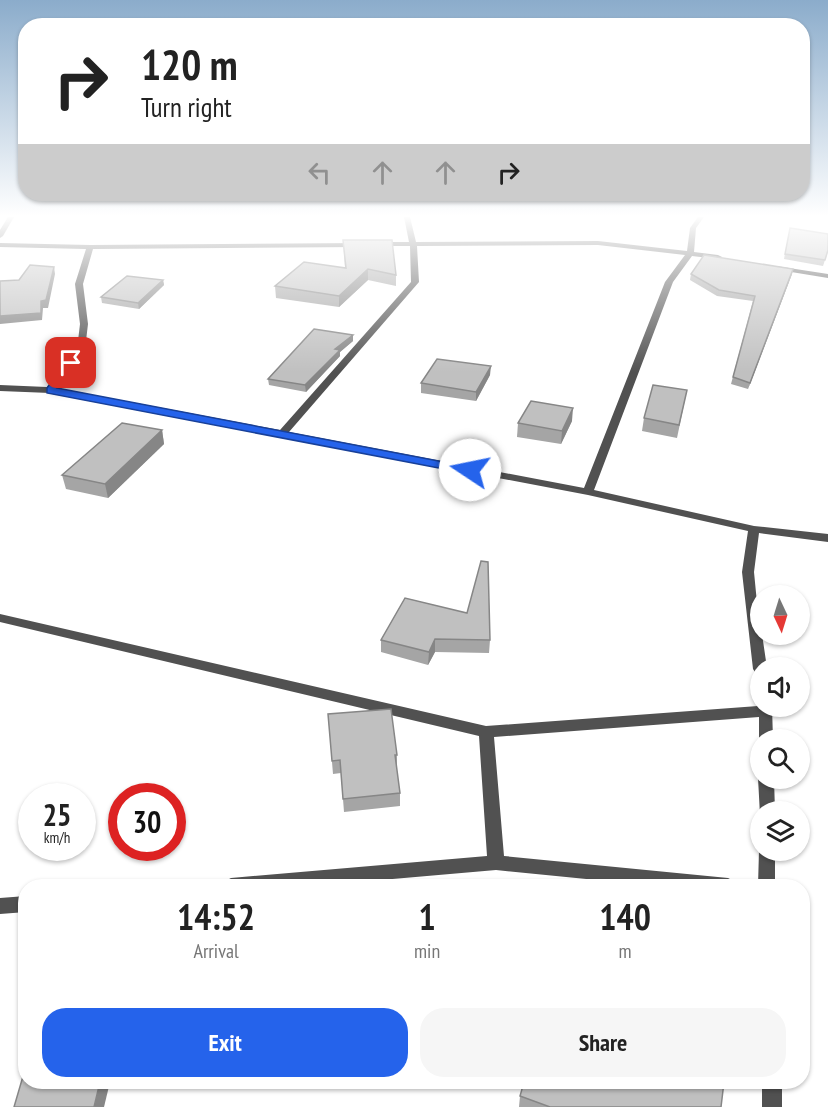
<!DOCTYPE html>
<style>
:root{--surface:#fff;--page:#f6f6f6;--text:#222;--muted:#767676;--accent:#2563eb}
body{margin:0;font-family:"PT Sans Narrow",sans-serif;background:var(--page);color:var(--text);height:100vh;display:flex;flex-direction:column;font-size:22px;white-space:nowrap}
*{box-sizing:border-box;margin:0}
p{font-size:20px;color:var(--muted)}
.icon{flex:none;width:33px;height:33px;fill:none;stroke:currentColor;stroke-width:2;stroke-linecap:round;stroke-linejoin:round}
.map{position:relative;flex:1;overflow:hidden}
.details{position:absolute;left:18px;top:879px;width:792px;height:210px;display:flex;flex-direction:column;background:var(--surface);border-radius:24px;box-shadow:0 2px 4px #0004}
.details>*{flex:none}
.top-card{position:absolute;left:18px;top:18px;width:792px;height:183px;border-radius:24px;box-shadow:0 2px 4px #0004;background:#fff;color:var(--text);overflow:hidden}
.needle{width:39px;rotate:176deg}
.controls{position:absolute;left:750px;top:585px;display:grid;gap:12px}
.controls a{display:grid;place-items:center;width:60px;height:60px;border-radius:50%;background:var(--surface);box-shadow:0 2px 4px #0004;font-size:30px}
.speed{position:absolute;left:18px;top:783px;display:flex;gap:12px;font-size:30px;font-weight:700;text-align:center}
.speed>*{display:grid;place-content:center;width:78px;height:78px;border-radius:50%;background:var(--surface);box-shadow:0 2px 4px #0004;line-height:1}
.speed small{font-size:15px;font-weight:400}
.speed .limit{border:9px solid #d22;background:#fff;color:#111}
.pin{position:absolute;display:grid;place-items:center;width:51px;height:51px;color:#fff;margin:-26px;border-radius:12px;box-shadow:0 3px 9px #0006}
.me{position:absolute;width:66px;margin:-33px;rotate:281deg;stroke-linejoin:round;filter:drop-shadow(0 0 4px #0008)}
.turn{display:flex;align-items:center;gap:21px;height:126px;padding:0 24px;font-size:27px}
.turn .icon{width:78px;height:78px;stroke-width:2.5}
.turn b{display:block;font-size:42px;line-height:51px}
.lanes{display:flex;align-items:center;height:57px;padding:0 24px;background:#0003;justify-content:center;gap:30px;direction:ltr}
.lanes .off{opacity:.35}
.eta{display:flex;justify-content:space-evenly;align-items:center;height:102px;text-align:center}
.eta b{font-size:36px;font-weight:700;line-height:42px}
.button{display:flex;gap:12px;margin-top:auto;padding:12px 24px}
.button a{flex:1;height:69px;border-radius:24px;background:var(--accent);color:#fff;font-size:24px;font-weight:700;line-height:69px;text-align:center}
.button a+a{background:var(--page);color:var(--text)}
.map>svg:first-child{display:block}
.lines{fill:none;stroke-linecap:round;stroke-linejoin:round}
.street{fill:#515151;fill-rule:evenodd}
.wall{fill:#a5a5a5}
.shaded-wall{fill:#868686}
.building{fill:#c0c0c0;stroke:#868686;stroke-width:1.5}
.route{fill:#2563eb;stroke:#184099;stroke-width:1.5}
</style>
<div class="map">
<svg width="828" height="1107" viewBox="0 0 828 1107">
<rect width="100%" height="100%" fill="#fff"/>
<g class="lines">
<g class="street">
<path d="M8 217H14L3 236 0 238V230Z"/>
<path d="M404 217H410L416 242 598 241 687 251 690 228 698 217H704L696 228 694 252 718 255 722 257 718 259 692 256 673 282 594 490 754 526 828 534V542L759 533 754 572 760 634H762L767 668H760V674L755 672 753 669 742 572 748 531 588 495 50 393 0 391V385L47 387 77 349 80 324 75 284 86 249 0 247V243L90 245 362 243V247H359L93 249 83 284 88 324 85 349 56 388 280 430 411 282 410 246H376L372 244 376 242H409ZM598 245 685 255 665 282 584 488 289 432 419 282 417 246Z"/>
<path d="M776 266 828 274V278L779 270H776Z"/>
<path d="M0 614 486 726 758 706 760 702V706H772L773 740H760V744L759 740V717L494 737 504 856 728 878 734 881 737 886H657L496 870 312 886H223L225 881 231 878 487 856 479 736 0 622Z"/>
<path d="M760 774V778H774L775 812H760V815L758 778Z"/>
<path d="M760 846V850H775V886H758L759 850Z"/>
<path d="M26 896V912L0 914V898Z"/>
<rect x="762" y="1082" width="20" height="25"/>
</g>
</g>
<g class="wall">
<path d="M790 228 828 251 823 266 784 259Z"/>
<path d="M343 240 396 275V286L368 280 339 307 276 298 275 286 345 268Z"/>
<path d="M691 274H792L748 389 731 384 753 301 717 296 690 280Z"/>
<path d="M163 280 164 285 139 309 102 303 101 297Z"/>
<path d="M353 335V341L340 352V356L306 392 269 385 268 379Z"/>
<path d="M490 375 476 401 421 393V383Z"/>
<path d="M687 390 677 438 642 431 644 418Z"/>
<path d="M572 421 561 444 517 437 518 423Z"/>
<path d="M162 430 164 444 108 498 66 489 62 475Z"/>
<path d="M405 598 490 640 489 653 435 652 428 665 381 652V640Z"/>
<path d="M328 714 397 755V768H396L400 793V806L344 812 341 773 333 774Z"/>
<path d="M26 1025V1047L22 1039Z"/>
<path d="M520 1096 721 1107H519Z"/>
</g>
<g class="shaded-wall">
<path d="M54 267 55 274 48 308H43L42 320 0 324V316L41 301Z"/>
<path d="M368 269V280L339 307V296Z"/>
<path d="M793 269 792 274 748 389 750 383Z"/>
<path d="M163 280 164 285 139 309 138 303Z"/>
<path d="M353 335V341L340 352V356L306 392 305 385 335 349Z"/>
<path d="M491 366 490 375 476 401V392Z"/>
<path d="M573 408 572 421 561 444 562 431Z"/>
<path d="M162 430 164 444 108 498 105 484Z"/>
<path d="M435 639V652L428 665 429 652Z"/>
<path d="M100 1082H110L104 1107H94Z"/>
</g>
<g class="building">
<path d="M790 228 828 234V250L825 260 785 254Z"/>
<path d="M343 240H392L396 275 368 269 339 296 275 286 304 262 346 268Z"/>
<path d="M704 255 793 269 750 383 733 377 755 296 719 290 691 274Z"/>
<path d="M30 265 54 267 46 300 41 301V313L0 316V281L19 280Z"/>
<path d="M127 276 163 280 138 303 101 297Z"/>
<path d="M314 329 353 335 335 349 340 350 305 385 268 379Z"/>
<path d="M437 359 491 366 476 392 421 383Z"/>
<path d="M653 385 687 390 679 425 644 418Z"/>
<path d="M531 401 573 408 562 431 518 423Z"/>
<path d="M122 423 162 430 105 484 62 475Z"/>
<path d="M481 561 488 562 490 640 435 639 429 652 381 640 405 598 467 613Z"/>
<path d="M391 709 397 755H395L400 793 343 799 340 760 332 761 328 714Z"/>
<path d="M26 1025V1039H22Z"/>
<path d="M26 1066V1082H100L94 1107H14Z"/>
<path d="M524 1082H724L721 1107H550L520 1096Z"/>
</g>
<linearGradient id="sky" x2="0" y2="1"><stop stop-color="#8baccb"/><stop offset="0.58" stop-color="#fff"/><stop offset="1" stop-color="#fff" stop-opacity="0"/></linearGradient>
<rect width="828" height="372" fill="url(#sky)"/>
<path class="route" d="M71 359 76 363 57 388 470 467 476 470 470 474 47 393V388L67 360Z"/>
</svg>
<div class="controls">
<a><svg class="needle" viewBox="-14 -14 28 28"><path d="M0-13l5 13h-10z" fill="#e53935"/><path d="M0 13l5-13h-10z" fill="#767676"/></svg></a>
<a><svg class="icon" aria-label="sound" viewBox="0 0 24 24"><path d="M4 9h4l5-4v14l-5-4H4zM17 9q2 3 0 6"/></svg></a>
<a><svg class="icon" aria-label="search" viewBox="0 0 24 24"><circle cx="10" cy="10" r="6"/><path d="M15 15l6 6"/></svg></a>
<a><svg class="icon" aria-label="layers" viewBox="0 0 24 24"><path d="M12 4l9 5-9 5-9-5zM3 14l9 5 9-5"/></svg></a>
</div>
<div class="speed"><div>25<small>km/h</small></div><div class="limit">30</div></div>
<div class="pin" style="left:71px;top:363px;background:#d93025"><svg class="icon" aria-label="arrive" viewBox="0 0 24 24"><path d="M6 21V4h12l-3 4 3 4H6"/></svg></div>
<svg class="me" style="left:470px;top:470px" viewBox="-20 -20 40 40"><circle r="19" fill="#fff"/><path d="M0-13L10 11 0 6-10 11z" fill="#2563eb"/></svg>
<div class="top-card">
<div class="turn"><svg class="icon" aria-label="right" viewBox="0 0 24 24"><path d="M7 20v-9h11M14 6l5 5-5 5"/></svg><div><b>120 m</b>Turn right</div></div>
<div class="lanes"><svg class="icon off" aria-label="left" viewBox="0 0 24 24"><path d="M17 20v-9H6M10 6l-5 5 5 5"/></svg><svg class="icon off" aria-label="ahead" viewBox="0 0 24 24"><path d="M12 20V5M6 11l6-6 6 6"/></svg><svg class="icon off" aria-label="ahead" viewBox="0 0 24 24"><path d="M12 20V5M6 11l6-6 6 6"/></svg><svg class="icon" aria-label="right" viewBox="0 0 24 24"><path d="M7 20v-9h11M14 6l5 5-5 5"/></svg></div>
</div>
<section class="details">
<div class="eta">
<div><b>14:52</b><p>Arrival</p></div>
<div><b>1</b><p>min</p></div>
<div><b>140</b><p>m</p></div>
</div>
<div class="button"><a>Exit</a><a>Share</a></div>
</section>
</div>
